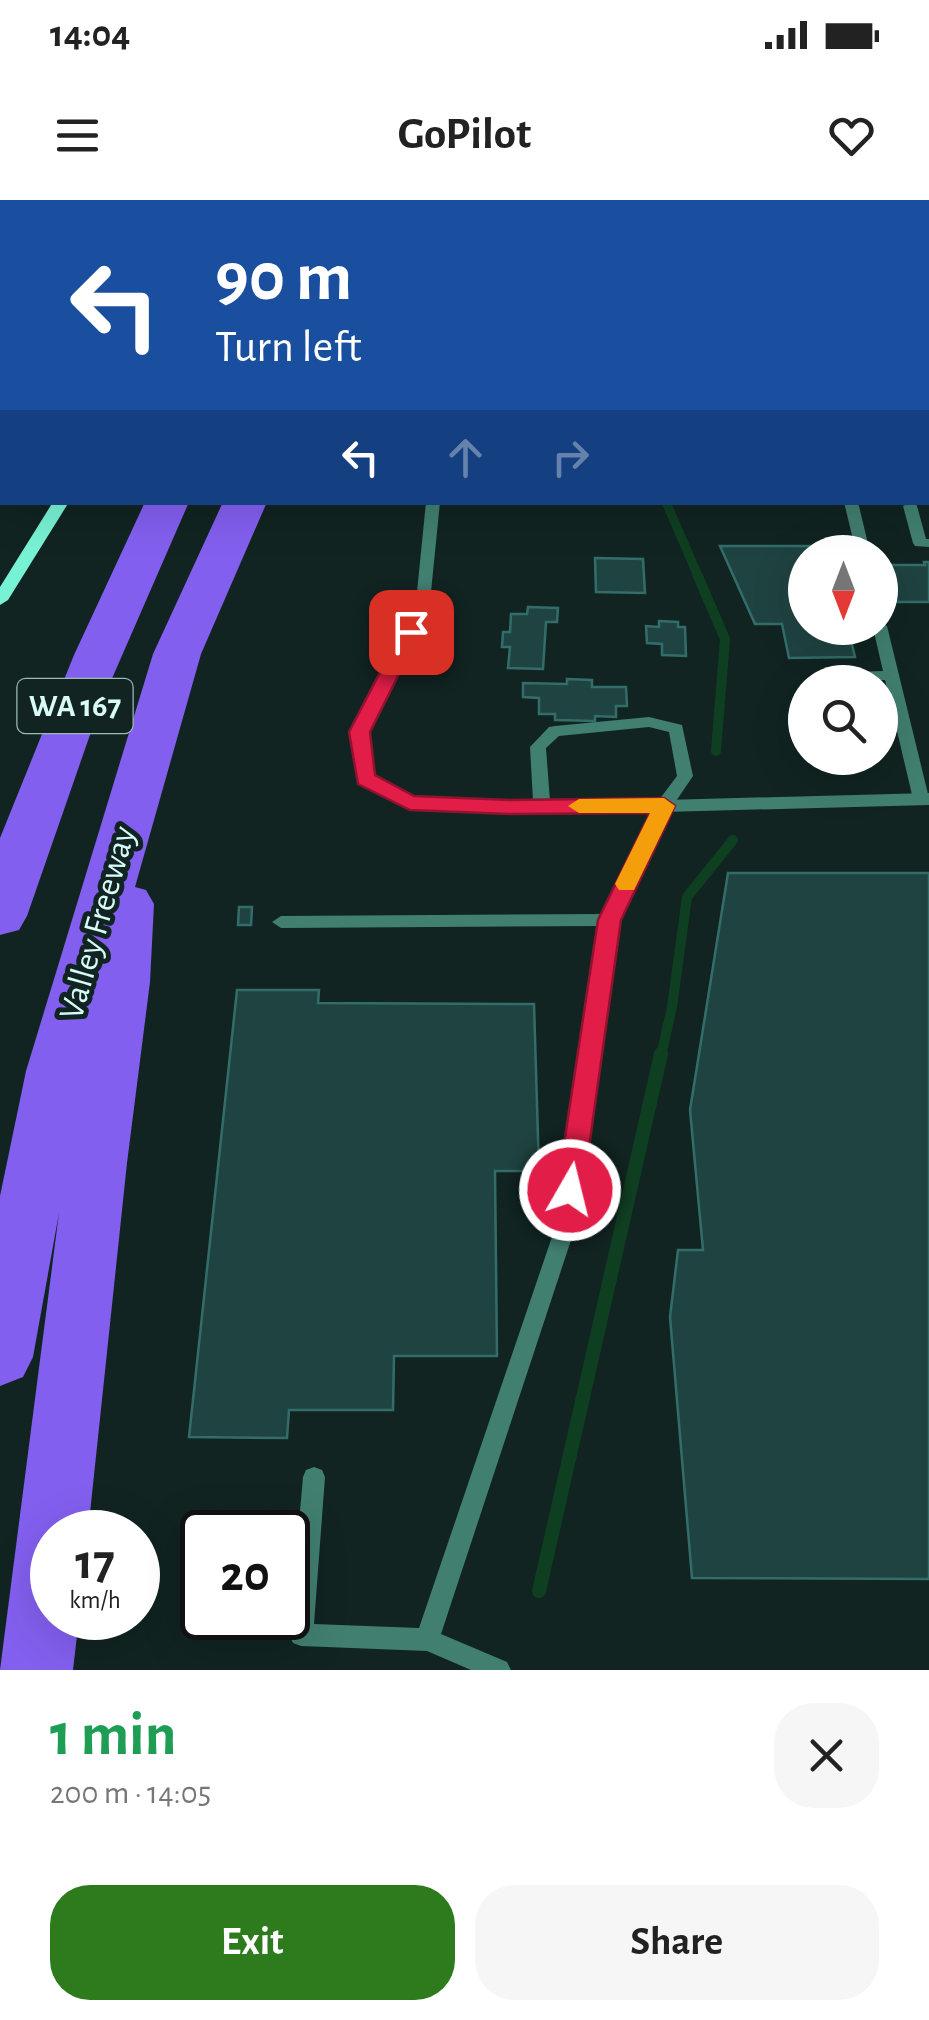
<!DOCTYPE html>
<meta charset="utf-8">
<style>
:root{--surface:#fff;--page:#f6f6f6;--text:#222;--muted:#767676;--accent:#2d7b1d}
body{margin:0;font-family:"Alegreya Sans",sans-serif;background:var(--page);color:var(--text);height:100vh;display:flex;flex-direction:column;font-size:38px;white-space:nowrap}
*{box-sizing:border-box;margin:0}
p{font-size:32px;color:var(--muted)}
.icon{flex:none;width:55px;height:55px;fill:none;stroke:currentColor;stroke-width:2;stroke-linecap:round;stroke-linejoin:round}
.map{position:relative;height:1470px;overflow:hidden}
.side{display:flex;flex-direction:column;background:var(--surface);flex:1}
.side>*{flex:none}
.guide{position:absolute;left:0px;top:0px;width:930px;height:305px;box-shadow:0 10px 40px #0002;background:#1a4fa0;color:#fff;overflow:hidden}
.needle{width:65px;rotate:180deg}
.tools{position:absolute;left:788px;top:335px;display:grid;gap:20px}
.tools a{display:grid;place-items:center;width:110px;height:110px;border-radius:50%;background:var(--surface);box-shadow:0 10px 40px #0002;font-size:50px}
.speed{position:absolute;left:30px;top:1310px;display:flex;gap:20px;font-size:50px;font-weight:700;text-align:center}
.speed>*{display:grid;place-content:center;width:130px;height:130px;border-radius:50%;background:var(--surface);box-shadow:0 10px 40px #0002;line-height:1}
.speed small{font-size:25px;font-weight:400}
.speed .limit{border:5px solid #111;border-radius:15px;background:#fff;color:#111}
.pin{position:absolute;display:grid;place-items:center;width:85px;height:85px;color:#fff;margin:-42px;border-radius:20px;box-shadow:0 5px 15px #0006}
.me{position:absolute;width:110px;margin:-55px;rotate:8deg;stroke-linejoin:round;filter:drop-shadow(0 0 8px #0008)}
.turn{display:flex;align-items:center;gap:35px;height:210px;padding:0 50px;font-size:45px}
.turn .icon{width:130px;height:130px;stroke-width:2.5}
.turn b{display:block;font-size:70px;line-height:85px}
.lanes{display:flex;align-items:center;height:95px;padding:0 50px;background:#0003;justify-content:center;gap:50px;direction:ltr}
.lanes .off{opacity:.35}
.round{display:grid;place-items:center;flex:none;width:105px;height:105px;border-radius:40px;background:var(--page)}
.headline{display:flex;align-items:center;justify-content:space-between;height:170px;padding:0 50px}
h1{font-size:60px;font-weight:700;line-height:75px;color:#1e9e55}
.cta{display:flex;gap:20px;margin-top:auto;padding:20px 50px}
.cta a{flex:1;height:115px;border-radius:40px;background:var(--accent);color:#fff;font-size:40px;font-weight:700;line-height:115px;text-align:center}
.cta a+a{background:var(--page);color:var(--text)}
.status{display:flex;justify-content:space-between;align-items:center;height:70px;padding:0 50px;background:var(--surface);direction:ltr}
.status svg{height:28px;fill:currentColor}
header{display:flex;justify-content:space-between;align-items:center;height:130px;padding:0 50px;background:var(--surface);font-size:45px;font-weight:700}
.map>svg:first-child{display:block}
.green{fill:#1c2e15}
.lines{fill:none;stroke-linecap:round;stroke-linejoin:round}
.stream-far2{stroke:#0f3f21;stroke-width:9}
.stream-far1{stroke:#0f3f21;stroke-width:10}
.stream{stroke:#0f3f21;stroke-width:14}
.building{fill:#1f4341;stroke:#336d69;stroke-width:2.5}
.lane{fill:#417f70;fill-rule:evenodd}
.street{fill:#417f70;fill-rule:evenodd}
.secondary{fill:#78f2d4;fill-rule:evenodd}
.highway{fill:#835fef;fill-rule:evenodd}
.route{fill:#e11d48;stroke:#92132f;stroke-width:2.5}
.slow{fill:#f59e0b}
.labels{text-anchor:middle;dominant-baseline:central;stroke-width:10;stroke-linejoin:round;paint-order:stroke}
.shield{fill:#112422;stroke:#9cbab6;stroke-width:2.5}
.shield-label{font-size:32px;font-weight:bold;fill:#d8fbf6}
.street-label{font-size:35px;fill:#d8fbf6;stroke:#112422}
</style>
<div class="status"><b>14:04</b><svg viewBox="0 0 49 12"><path d="M0 12V9h3v3zM5 12V6h3v6zM10 12V3h3v9zM15 12V0h3v12zM26 1h20v11H26zM47 4h2v5h-2z"/></svg></div>
<header><svg class="icon" aria-label="menu" viewBox="0 0 24 24"><path d="M4 6h16M4 12h16M4 18h16"/></svg>GoPilot<svg class="icon" aria-label="heart" viewBox="0 0 24 24"><path d="M12 20l-8-8c-3-5 5-10 8-4 3-6 11-1 8 4z"/></svg></header>
<div class="map">
<svg width="929" height="1470" viewBox="0 0 929 1470">
<rect width="100%" height="100%" fill="#112422"/>
<path class="green" d="M0 0H232L2 2 0 146Z"/>
<g class="lines">
<path class="stream-far2" d="M666 302 698 376"/>
<g class="stream-far1">
<path d="M697 374 725 439 716 551"/>
<path d="M661 856 672 807 687 697 733 640"/>
</g>
<path class="stream" d="M539 1391 661 854"/>
</g>
<g class="building">
<path d="M720 346H829L830 352H805V428H848L855 457 789 458 782 424H755Z"/>
<path d="M595 358 643 359 645 393 596 392Z"/>
<path d="M924 362H929V402H895L887 365H925Z"/>
<path d="M528 407 558 408 557 422H546L543 469 508 468 510 447H502L503 432H510L511 414H527Z"/>
<path d="M659 421 678 422V427H685L686 456 662 455V444L647 443 646 426 659 427Z"/>
<path d="M567 479 592 480V487H626L627 506H616V517L595 516V521L555 520V514H539V498L523 497V483L567 484Z"/>
<path d="M728 673H929V1379L692 1378 670 1117 678 1050H703L690 910Z"/>
<path d="M239 707H252L251 725H238Z"/>
<path d="M237 790H319L318 803 534 804 539 971H495L497 1156H394L393 1210H289L287 1238 189 1237Z"/>
</g>
<g class="lines">
<g class="lane">
<path d="M771 0H783V2H772Z"/>
<path d="M868 0H880L881 2H870Z"/>
<rect x="928" y="158" width="1" height="8"/>
<rect x="928" y="263" width="1" height="8"/>
<path d="M426 302H440L430 402 407 461 368 531 373 576 413 598 533 601 530 547 549 527 555 526 649 517 682 525 693 576 672 607 618 720 575 1028 441 1434 507 1462 511 1470H471L427 1451 301 1446 293 1443 289 1435 303 1277 306 1270 314 1267 322 1270 325 1277 314 1424 419 1428 555 1028 599 726 281 728 272 722 281 716 603 714 653 612 511 613 410 609 359 583 352 531 391 461 416 402ZM649 527 669 532 677 576 659 600 550 601 546 548 559 536Z"/>
<path d="M844 302H858L870 352H856Z"/>
<path d="M913 302 917 306 926 339H929V347L915 346 913 343 903 306Z"/>
<path d="M880 421 887 426 929 598 927 603 921 604 913 599 885 480 812 482 810 478 818 473 883 471 873 428H880Z"/>
</g>
<path class="street" d="M929 593V605L664 612 655 606 664 600Z"/>
<path class="secondary" d="M53 302H69L8 400 0 405V387Z"/>
<g class="highway">
<path d="M145 302H189L100 506 27 716 19 730 0 735V638L74 455Z"/>
<path d="M223 302H267L201 454 135 687 146 690 154 704 150 782 127 963 88 1332H52V1418H79L73 1470H0L59 1013 33 1157 23 1177 0 1186V996L26 871 153 454Z"/>
</g>
</g>
<path class="route" d="M411 426 420 432 370 532 375 575 414 596 511 600 664 598 675 606 621 720 583 990 579 997 570 1000 561 997 557 990 598 720 650 613 511 614 410 610 358 584 349 532 401 432Z"/>
<path class="slow" d="M664 598 675 606 637 684 634 690H619L615 684 650 613H579L568 606 579 599Z"/>
<g class="labels">
<rect class="shield" x="17.5" y="479" width="115" height="54" rx="8"/>
<g class="shield-label">
<text x="75" y="506">WA 167</text>
</g>
<g class="street-label">
<text transform="translate(98 723) rotate(-74)">Valley Freeway</text>
</g>
</g>
</svg>
<div class="tools">
<a><svg class="needle" viewBox="-14 -14 28 28"><path d="M0-13l5 13h-10z" fill="#e53935"/><path d="M0 13l5-13h-10z" fill="#767676"/></svg></a>
<a><svg class="icon" aria-label="search" viewBox="0 0 24 24"><circle cx="10" cy="10" r="6"/><path d="M15 15l6 6"/></svg></a>
</div>
<div class="speed"><div>17<small>km/h</small></div><div class="limit">20</div></div>
<div class="pin" style="left:411px;top:432px;background:#d93025"><svg class="icon" aria-label="arrive" viewBox="0 0 24 24"><path d="M6 21V4h12l-3 4 3 4H6"/></svg></div>
<svg class="me" style="left:570px;top:990px" viewBox="-20 -20 40 40"><circle r="17" fill="#e11d48" stroke="#fff" stroke-width="3"/><path d="M0-11L8 9 0 5-8 9z" fill="#fff"/></svg>
<div class="guide">
<div class="turn"><svg class="icon" aria-label="left" viewBox="0 0 24 24"><path d="M17 20v-9H6M10 6l-5 5 5 5"/></svg><div><b>90 m</b>Turn left</div></div>
<div class="lanes"><svg class="icon" aria-label="left" viewBox="0 0 24 24"><path d="M17 20v-9H6M10 6l-5 5 5 5"/></svg><svg class="icon off" aria-label="ahead" viewBox="0 0 24 24"><path d="M12 20V5M6 11l6-6 6 6"/></svg><svg class="icon off" aria-label="right" viewBox="0 0 24 24"><path d="M7 20v-9h11M14 6l5 5-5 5"/></svg></div>
</div>
</div>
<section class="side">
<div class="headline"><div><h1>1 min</h1><p>200 m · 14:05</p></div><a class="round"><svg class="icon" aria-label="close" viewBox="0 0 24 24"><path d="M6 6l12 12M18 6L6 18"/></svg></a></div>
<div class="cta"><a>Exit</a><a>Share</a></div>
</section>
